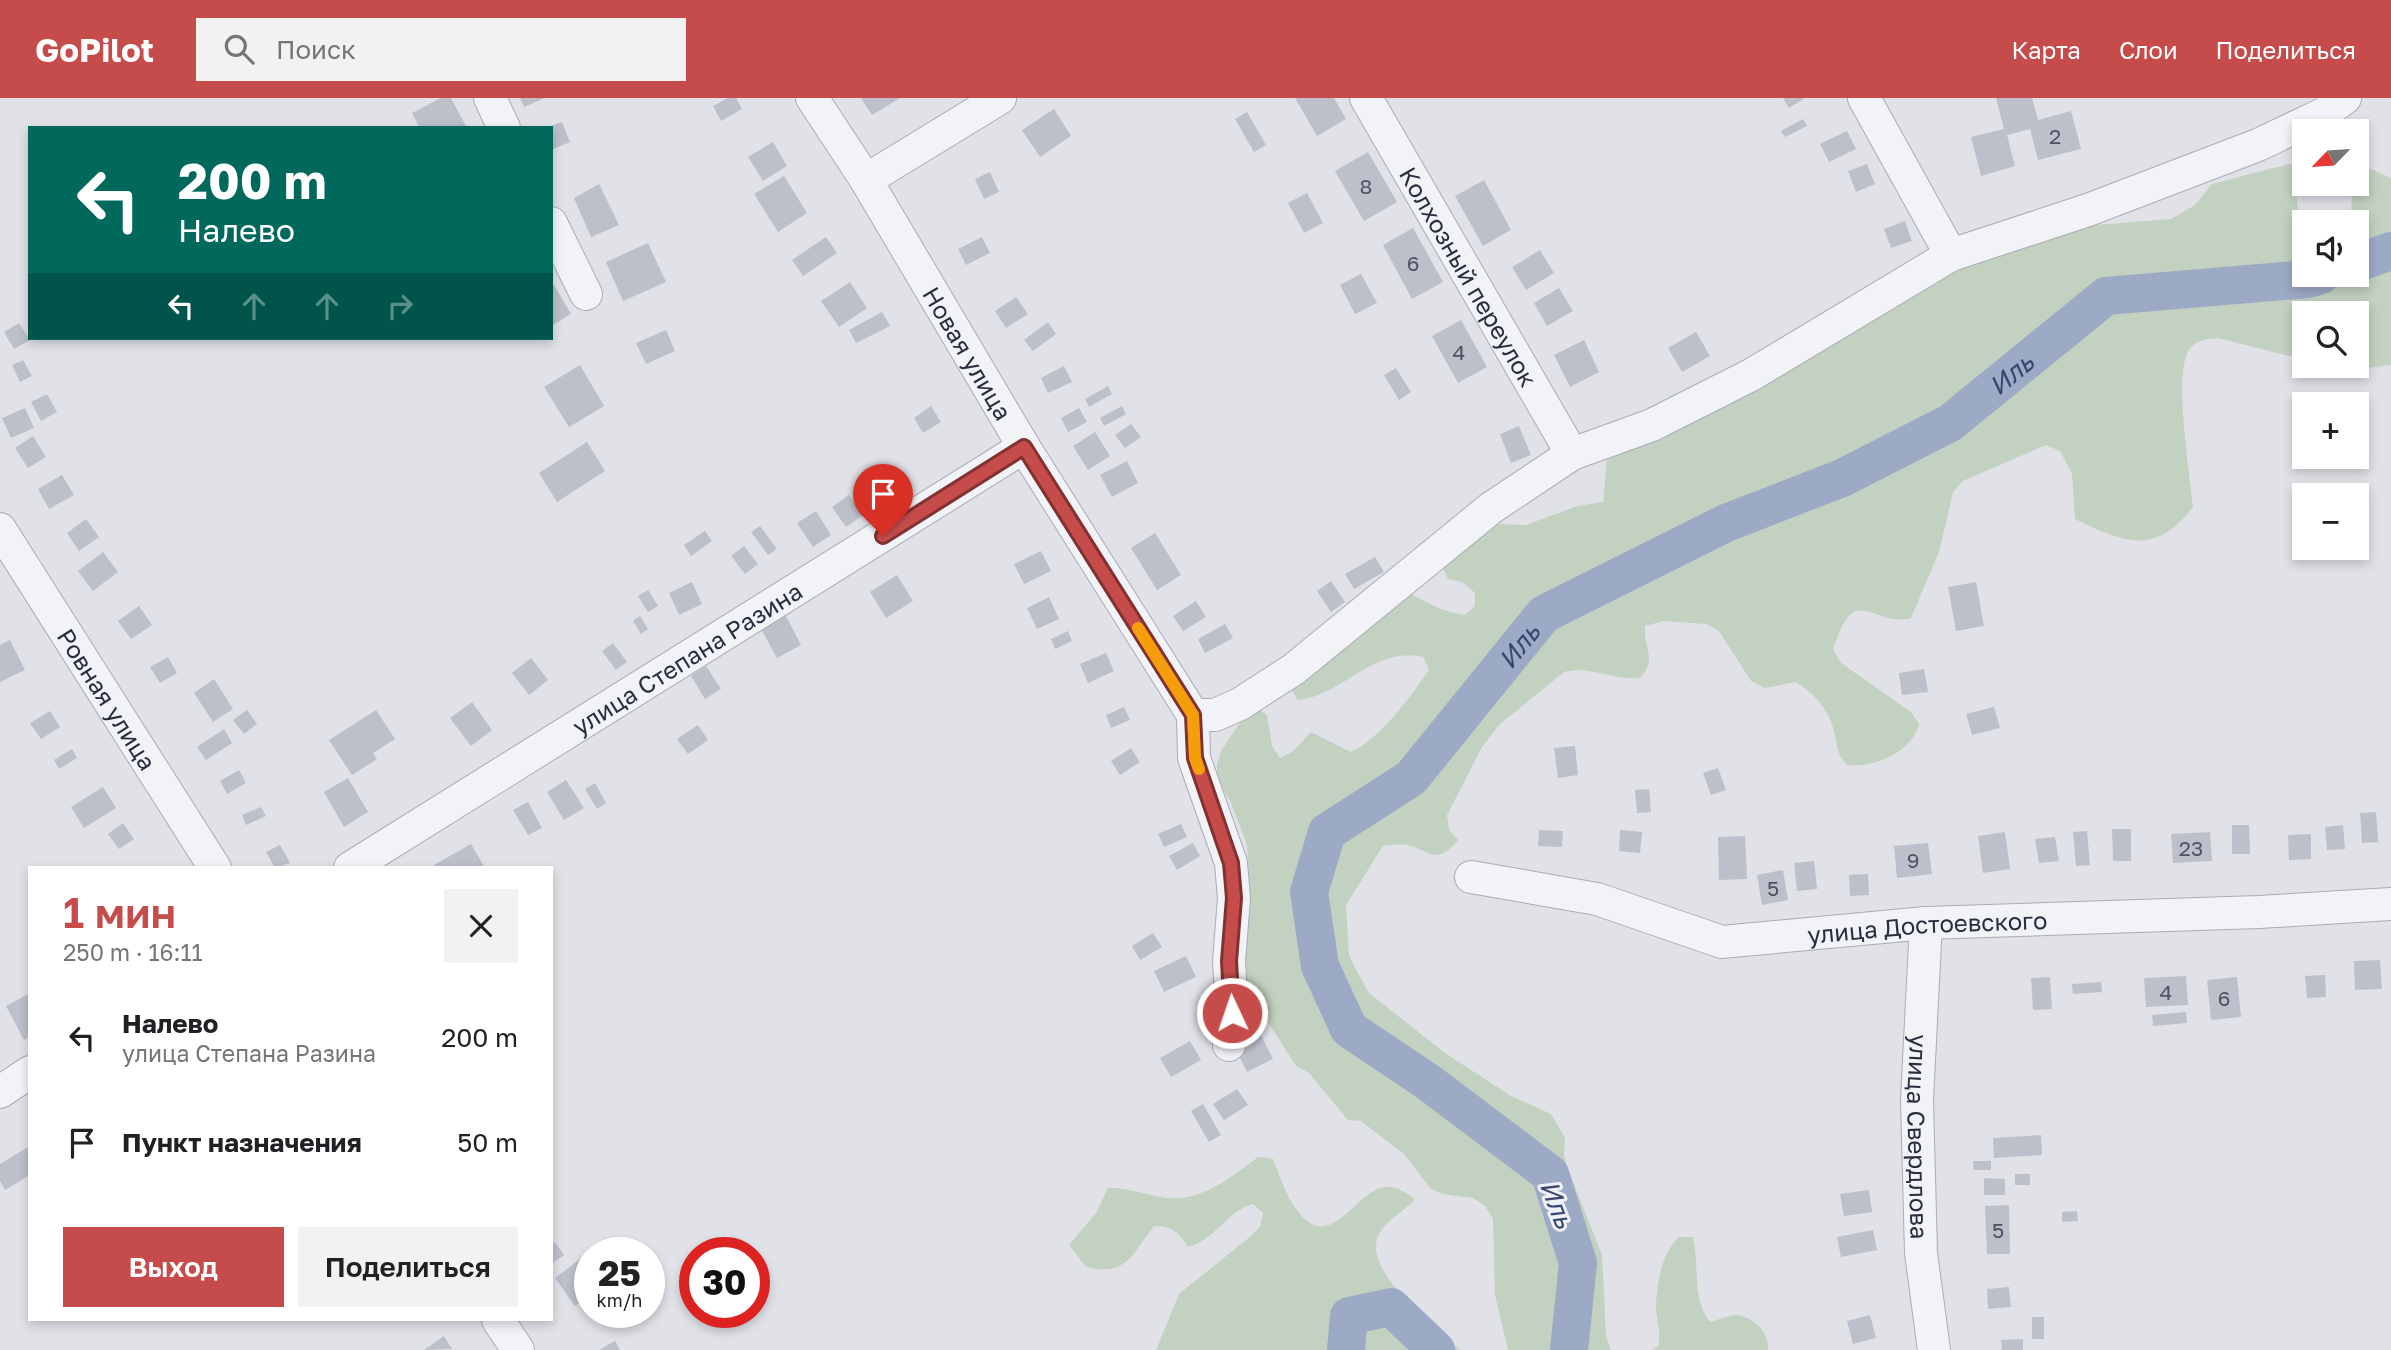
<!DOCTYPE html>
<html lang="ru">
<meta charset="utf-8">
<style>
:root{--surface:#fff;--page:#f2f2f2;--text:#202124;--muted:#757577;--accent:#c64c4c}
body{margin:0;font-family:"Golos Text",sans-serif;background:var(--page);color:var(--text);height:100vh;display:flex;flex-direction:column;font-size:26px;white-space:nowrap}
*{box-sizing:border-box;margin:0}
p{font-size:23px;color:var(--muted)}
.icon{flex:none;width:38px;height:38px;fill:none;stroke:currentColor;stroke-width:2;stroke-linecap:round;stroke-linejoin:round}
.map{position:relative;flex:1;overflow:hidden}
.drawer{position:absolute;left:28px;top:768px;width:525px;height:455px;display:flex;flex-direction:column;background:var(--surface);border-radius:0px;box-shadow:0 4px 10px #0003}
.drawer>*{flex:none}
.guide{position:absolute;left:28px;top:28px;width:525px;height:214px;border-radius:0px;box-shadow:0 4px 10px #0003;background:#00695c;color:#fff;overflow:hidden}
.needle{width:46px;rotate:245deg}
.tools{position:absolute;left:2292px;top:21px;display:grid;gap:14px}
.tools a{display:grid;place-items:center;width:77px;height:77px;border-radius:0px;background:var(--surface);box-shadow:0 4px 10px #0003;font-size:35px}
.speed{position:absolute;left:574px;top:1139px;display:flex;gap:14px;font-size:35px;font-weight:700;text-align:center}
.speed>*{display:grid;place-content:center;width:91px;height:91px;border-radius:50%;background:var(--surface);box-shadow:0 4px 10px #0003;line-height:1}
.speed small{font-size:18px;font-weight:400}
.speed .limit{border:10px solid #d22;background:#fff;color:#111}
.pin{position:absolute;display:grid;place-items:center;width:60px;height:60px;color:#fff;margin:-72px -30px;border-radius:50% 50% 50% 0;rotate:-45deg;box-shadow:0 0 7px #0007}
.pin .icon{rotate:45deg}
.me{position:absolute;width:77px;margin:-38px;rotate:357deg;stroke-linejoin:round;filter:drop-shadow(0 0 5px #0008)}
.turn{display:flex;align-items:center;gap:24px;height:147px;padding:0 35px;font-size:32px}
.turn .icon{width:91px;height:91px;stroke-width:2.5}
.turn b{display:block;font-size:49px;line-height:60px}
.lanes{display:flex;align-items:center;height:66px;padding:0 35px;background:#0003;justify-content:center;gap:35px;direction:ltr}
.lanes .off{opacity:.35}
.round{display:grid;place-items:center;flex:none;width:74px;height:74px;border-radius:0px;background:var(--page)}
.head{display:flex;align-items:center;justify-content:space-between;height:119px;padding:0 35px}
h1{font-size:42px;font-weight:600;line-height:52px;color:var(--accent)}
.button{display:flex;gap:14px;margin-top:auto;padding:14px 35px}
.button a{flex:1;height:80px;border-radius:0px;background:var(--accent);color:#fff;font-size:28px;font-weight:600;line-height:80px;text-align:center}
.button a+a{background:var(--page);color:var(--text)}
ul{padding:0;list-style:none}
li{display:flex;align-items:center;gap:21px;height:105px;padding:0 35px}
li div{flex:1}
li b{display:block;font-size:26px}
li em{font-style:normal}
header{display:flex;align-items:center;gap:42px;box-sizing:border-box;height:98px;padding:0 35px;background:var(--accent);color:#fff}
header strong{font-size:33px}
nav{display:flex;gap:38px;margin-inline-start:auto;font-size:24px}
.search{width:490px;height:63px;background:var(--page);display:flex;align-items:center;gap:18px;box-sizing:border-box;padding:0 24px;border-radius:0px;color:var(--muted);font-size:26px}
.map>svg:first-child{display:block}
.green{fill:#c3d1c1;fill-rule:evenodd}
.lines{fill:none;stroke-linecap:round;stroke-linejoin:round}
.river{stroke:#9daac6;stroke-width:38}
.building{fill:#bdc0ca}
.minor-casing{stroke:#a9acb5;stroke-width:34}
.minor{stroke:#f2f3f7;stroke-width:32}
.route-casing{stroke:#813131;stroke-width:18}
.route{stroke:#c64c4c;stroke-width:12}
.slow{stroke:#f59e0b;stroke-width:12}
.labels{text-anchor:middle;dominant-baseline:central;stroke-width:6;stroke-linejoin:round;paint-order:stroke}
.number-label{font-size:21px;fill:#4e5261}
.street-label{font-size:24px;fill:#292e3e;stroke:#eff1f6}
.water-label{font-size:26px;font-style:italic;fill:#364770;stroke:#eff1f6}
</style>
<header>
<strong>GoPilot</strong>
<div class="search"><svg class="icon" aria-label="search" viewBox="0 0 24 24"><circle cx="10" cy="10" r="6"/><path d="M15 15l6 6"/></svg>Поиск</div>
<nav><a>Карта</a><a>Слои</a><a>Поделиться</a></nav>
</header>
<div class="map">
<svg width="2391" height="1252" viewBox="0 0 2391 1252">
<rect width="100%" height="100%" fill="#e0e2e8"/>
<g class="green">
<path d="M2293 65 2298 112 2310 121 2351 115 2352 100 2341 86H2357V65L2391 80V267L2343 273 2324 268H2357V215H2305V262L2218 240C2208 241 2195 242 2189 252 2173 275 2190 377 2193 409 2155 459 2123 444 2075 421L2072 376 2060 353 2046 347 1963 383 1953 394 1939 454 1911 520C1870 530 1856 480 1833 552L1841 565 1911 614 1919 626C1912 654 1875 670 1847 667 1837 656 1838 651 1835 637 1830 613 1816 596 1795 584L1765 590 1751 583 1719 533 1706 526 1664 523 1645 528C1643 551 1658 560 1640 580 1614 583 1589 567 1564 574L1500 626 1482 649 1447 717 1449 732 1458 742C1437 766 1434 756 1411 748 1402 745 1391 747 1383 748L1346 807 1349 857 1355 870 1369 895 1445 955 1511 998 1551 1016 1565 1040 1564 1057 1568 1071 1602 1157 1606 1238 1611 1252H1508L1495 1197 1493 1121 1485 1108 1473 1100 1442 1096 1430 1090 1405 1057 1361 1023 1348 1022 1309 975 1296 968 1247 891 1242 788 1249 776 1247 747 1231 705 1217 680V666L1221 653 1245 617 1256 609 1267 617 1272 648 1280 660 1292 654 1311 634 1351 654C1381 640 1410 599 1429 572L1423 559C1375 547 1343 597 1298 602L1291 590 1396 490C1421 499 1439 514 1465 517L1475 508V495L1462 484 1448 481 1442 468 1485 430 1497 426 1526 427 1577 408 1603 404 1607 362 1801 258 1975 158 2085 128 2171 121 2195 107 2212 86ZM2305 124H2357V177H2305Z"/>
<path d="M1258 1059 1273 1061C1280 1078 1287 1101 1299 1115 1334 1158 1358 1084 1391 1089 1399 1090 1408 1096 1415 1101 1404 1114 1382 1124 1377 1141 1367 1177 1436 1229 1460 1252H1156L1179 1196 1251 1138 1260 1129 1263 1115 1253 1106C1227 1113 1215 1142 1188 1149 1179 1134 1172 1128 1154 1128 1132 1155 1128 1179 1086 1169L1069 1147 1096 1115 1108 1090C1128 1089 1146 1097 1166 1100 1201 1104 1232 1079 1258 1059Z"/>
<path d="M1679 1139H1693C1700 1168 1691 1199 1710 1224 1718 1222 1729 1217 1737 1217 1754 1219 1770 1235 1768 1252H1652L1658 1248C1662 1232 1655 1221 1656 1205 1658 1181 1662 1155 1679 1139Z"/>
</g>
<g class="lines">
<g class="river">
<path d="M2357 165 2391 153"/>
<path d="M1346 1252 1349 1218 1391 1209 1436 1252"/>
<path id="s1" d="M1569 1252 1578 1165 1550 1076 1428 984 1349 931 1320 868 1309 794 1327 734 1411 680 1544 516 1726 425 1842 380 1950 325 2106 198 2308 181 2321 177"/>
</g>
</g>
<g class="building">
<path d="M441 0H451L467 30H420L412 15Z"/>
<path d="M520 0H545L524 9Z"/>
<path d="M728 0H736L742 11 721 23 713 8Z"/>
<path d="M861 0H900L872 17Z"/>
<path d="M1295 0H1334L1346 21 1317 38Z"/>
<path d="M1783 0H1805L1789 10Z"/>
<path d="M1996 0H2032L2038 22 2071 13 2081 51 2038 62 2030 31 2007 37 2015 68 1981 78 1971 39 2004 31Z"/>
<path d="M1054 11 1071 38 1040 59 1022 32Z"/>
<path d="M1247 14 1266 47 1254 54 1235 21Z"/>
<path d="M1803 21 1807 28 1785 39 1781 33Z"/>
<path d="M562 24 570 44 551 52V28Z"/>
<path d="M1847 33 1856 51 1829 64 1820 46Z"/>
<path d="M773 44 787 68 763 83 748 59Z"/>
<path d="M1368 54 1397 104 1364 123 1335 73Z"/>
<path d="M1867 66 1875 86 1856 94 1848 73Z"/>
<path d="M990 74 999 94 984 101 975 81Z"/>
<path d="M784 78 807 115 778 134 754 96Z"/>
<path d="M1484 82 1511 132 1483 148 1455 98Z"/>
<path d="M599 86 619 127 591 139 574 100Z"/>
<path d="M1307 95 1323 125 1304 135 1288 105Z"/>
<path d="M1905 123 1912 143 1891 150 1884 131Z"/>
<path d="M1413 130 1443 184 1412 201 1383 147Z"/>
<path d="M826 139 837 155 803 178 792 162Z"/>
<path d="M982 139 990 155 966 167 958 151Z"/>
<path d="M648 145 666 184 623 203 606 164Z"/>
<path d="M1540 152 1554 175 1526 192 1512 169Z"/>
<path d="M1361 176 1377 205 1355 216 1340 187Z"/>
<path d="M850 184 867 210 839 229 821 203Z"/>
<path d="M554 187 571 216 551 228V189Z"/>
<path d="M1559 190 1573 213 1547 228 1534 205Z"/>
<path d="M1016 199 1028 216 1006 230 995 213Z"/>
<path d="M882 214 890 228 856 245 849 232Z"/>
<path d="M1461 222 1487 269 1458 285 1432 238Z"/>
<path d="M1048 224 1056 236 1033 253 1024 242Z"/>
<path d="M19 225 30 242 14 251 4 234Z"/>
<path d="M666 232 675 253 646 266 636 245Z"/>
<path d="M1696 234 1710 258 1682 274 1668 250Z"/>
<path d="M1584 242 1599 274 1570 289 1554 257Z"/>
<path d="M23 262 32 278 20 284 12 267Z"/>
<path d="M580 267 604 308 569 329 544 289Z"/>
<path d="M1064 268 1072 284 1048 295 1041 280Z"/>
<path d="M1396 270 1411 294 1399 302 1384 277Z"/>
<path d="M1108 288 1112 296 1089 309 1085 301Z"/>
<path d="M47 296 57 314 41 323 31 304Z"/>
<path d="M931 308 941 324 923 335 914 320Z"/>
<path d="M1122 308 1126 316 1104 328 1100 320Z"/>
<path d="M25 310 34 330 11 340 2 320Z"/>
<path d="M1079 310 1087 324 1068 334 1061 320Z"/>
<path d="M1131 326 1141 339 1125 350 1115 337Z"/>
<path d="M1519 328 1531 357 1511 365 1500 336Z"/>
<path d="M1095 334 1110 358 1088 372 1073 348Z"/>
<path d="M33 338 46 359 28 370 15 350Z"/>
<path d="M587 344 605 373 557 404 539 375Z"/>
<path d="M1127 363 1138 385 1112 399 1100 377Z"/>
<path d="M62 377 74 397 49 411 38 391Z"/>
<path d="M849 397 863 417 846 429 832 409Z"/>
<path d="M816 413 831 437 813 449 797 425Z"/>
<path d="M86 421 99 439 79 453 67 435Z"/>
<path d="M760 428 777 451 768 457 751 434Z"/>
<path d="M705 433 712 443 691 458 684 447Z"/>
<path d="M1155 435 1181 477 1157 492 1131 450Z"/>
<path d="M744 448 758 466 745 476 731 458Z"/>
<path d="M1041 453 1051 473 1024 486 1014 466Z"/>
<path d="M103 454 118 474 93 493 78 473Z"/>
<path d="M1375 459 1384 474 1354 491 1345 476Z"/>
<path d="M897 477 913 503 886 520 870 494Z"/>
<path d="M1331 483 1345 504 1331 514 1317 493Z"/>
<path d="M692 484 702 506 679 517 669 495Z"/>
<path d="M1976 484 1984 528 1956 533 1948 489Z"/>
<path d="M648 492 658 508 648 514 638 498Z"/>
<path d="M1049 499 1059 521 1037 531 1027 510Z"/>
<path d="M1196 503 1206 519 1183 533 1173 518Z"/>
<path d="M139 508 152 527 131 541 118 523Z"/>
<path d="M785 516 801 547 777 560 760 529Z"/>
<path d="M640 518 648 531 641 536 633 523Z"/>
<path d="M1225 526 1233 540 1205 555 1198 541Z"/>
<path d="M1068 533 1072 543 1055 551 1051 541Z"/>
<path d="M10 542 25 572 0 584V547Z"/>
<path d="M613 545 627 564 616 572 602 553Z"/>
<path d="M1106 555 1114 573 1088 585 1080 566Z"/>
<path d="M168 559 177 575 160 585 150 569Z"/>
<path d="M531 560 548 582 529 597 512 575Z"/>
<path d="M706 568 721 591 705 601 691 578Z"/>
<path d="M1924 571 1928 594 1902 597 1899 575Z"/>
<path d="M214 581 233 611 213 624 194 595Z"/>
<path d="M472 604 492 632 471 648 450 620Z"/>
<path d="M1124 609 1130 622 1111 630 1106 617Z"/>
<path d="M1994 609 2000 630 1972 637 1966 616Z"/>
<path d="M247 612 257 626 244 636 233 622Z"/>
<path d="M376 612 395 641 373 655 377 661 352 677 329 642Z"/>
<path d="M50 613 60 629 41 641 30 625Z"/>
<path d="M698 627 708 642 688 656 677 641Z"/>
<path d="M224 631 232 645 206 662 197 649Z"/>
<path d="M1575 648 1578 677 1558 680 1554 650Z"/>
<path d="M1131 650 1140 664 1120 677 1111 663Z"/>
<path d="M72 651 77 660 59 671 54 662Z"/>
<path d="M1718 670 1726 692 1711 697 1703 675Z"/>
<path d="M239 672 246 685 227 696 220 683Z"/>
<path d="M348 680 368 714 344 729 324 694Z"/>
<path d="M566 682 584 710 564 722 547 694Z"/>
<path d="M595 685 606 705 597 711 585 691Z"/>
<path d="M103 689 116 710 84 730 71 709Z"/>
<path d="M1649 691 1651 714 1637 715 1635 692Z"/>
<path d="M528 704 542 730 528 737 513 712Z"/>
<path d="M261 709 266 718 246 727 242 717Z"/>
<path d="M2376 714 2378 744 2362 745 2360 715Z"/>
<path d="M123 725 134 741 119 751 108 736Z"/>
<path d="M1181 726 1187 739 1164 749 1158 736Z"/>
<path d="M2232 727H2249L2250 756H2232Z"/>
<path d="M2343 727 2345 751 2327 752 2325 729Z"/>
<path d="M2112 731H2131V763H2113Z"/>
<path d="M1539 732 1563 733 1562 749 1538 748Z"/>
<path d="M1620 732 1642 734 1640 755 1619 753Z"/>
<path d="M2087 733 2090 767 2076 768 2073 734Z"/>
<path d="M2005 734 2010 771 1983 775 1978 738Z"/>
<path d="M2210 734 2212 763 2173 765 2171 736Z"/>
<path d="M2311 736V761L2289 762 2288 737Z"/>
<path d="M1745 738 1747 781 1719 782 1718 739Z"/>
<path d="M2055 739 2059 763 2039 765 2035 741Z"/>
<path d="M1193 745 1200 758 1177 772 1169 758Z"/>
<path d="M1928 745 1932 776 1897 780 1894 748Z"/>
<path d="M471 746 485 770H436L434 767Z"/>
<path d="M280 747 290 765 275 770 266 754Z"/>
<path d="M1814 763 1817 791 1797 793 1794 765Z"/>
<path d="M1783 772 1788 802 1762 807 1757 777Z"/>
<path d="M1868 776 1869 797 1850 798 1849 777Z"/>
<path d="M1153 835 1162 849 1140 862 1132 848Z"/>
<path d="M1186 858 1196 879 1164 894 1154 873Z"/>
<path d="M2380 862 2382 891 2355 892 2354 863Z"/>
<path d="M2325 877 2326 899 2307 900 2305 878Z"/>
<path d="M2186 878 2188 907 2146 909 2144 880Z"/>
<path d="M2050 879 2052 911 2033 912 2031 880Z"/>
<path d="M2237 879 2241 919 2211 922 2207 882Z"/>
<path d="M2101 884 2102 894 2073 896 2072 886Z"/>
<path d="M30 895V939L24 942 6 908Z"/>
<path d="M2186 914 2187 925 2153 928 2152 917Z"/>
<path d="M1258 931 1273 961 1247 974 1232 944Z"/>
<path d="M1190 943 1201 962 1171 979 1160 960Z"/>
<path d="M1237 991 1248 1007 1224 1022 1213 1006Z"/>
<path d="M1203 1006 1221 1037 1209 1044 1191 1013Z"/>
<path d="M2041 1037 2042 1057 1994 1060 1993 1040Z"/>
<path d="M28 1049 30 1077 5 1092 0 1083V1066Z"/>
<path d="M1973 1063H1991V1072H1974Z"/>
<rect x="2015" y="1076" width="15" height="11"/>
<path d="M1984 1080 2005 1081V1097H1984Z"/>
<path d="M1869 1092 1872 1114 1844 1118 1840 1096Z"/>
<path d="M2009 1107 2010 1156H1987L1985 1108Z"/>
<path d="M2077 1113 2078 1123 2062 1124V1114Z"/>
<path d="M1873 1132 1877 1152 1841 1159 1837 1139Z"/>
<path d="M555 1144 564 1157 551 1166V1147Z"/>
<path d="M592 1152 590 1198 575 1208 555 1180Z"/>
<path d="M2009 1189 2011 1209 1988 1211 1987 1191Z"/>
<path d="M1870 1217 1876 1240 1853 1246 1847 1223Z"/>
<rect x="2032" y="1219" width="12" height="22"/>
<path d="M444 1238 452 1251 424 1252Z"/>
<path d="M2023 1241V1252H2002L2001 1242Z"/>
<path d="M615 1243 620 1252H599Z"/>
</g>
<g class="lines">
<g class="minor-casing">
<g id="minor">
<path d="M490 0 504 30"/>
<path id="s2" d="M812 0 866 82 1024 349 1193 617 1194 660 1231 765 1234 800 1229 863 1232 915 1229 947"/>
<path id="s3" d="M1366 0 1572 356"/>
<path d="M1864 0 1951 157"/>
<path d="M866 82 1000 0"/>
<path d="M551 125 586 196"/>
<path id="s4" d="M0 431 215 770"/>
<path d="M1193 617H1215L1240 606 1294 571 1491 410 1572 356 1652 327 1751 277 1951 157 2088 112 2258 47 2323 16 2345 0"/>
<path id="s5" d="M350 770 1024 349"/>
<path id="s6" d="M1471 779 1597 801 1722 844 1926 825 2259 814 2391 806"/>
<path id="s7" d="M1926 825 1917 1002 1921 1155 1934 1252"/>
<path d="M0 994 30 974"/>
<path d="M498 1222 518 1252"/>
</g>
</g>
<use href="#minor" class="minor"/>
</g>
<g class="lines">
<g class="route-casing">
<path id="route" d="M883 438 1024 349 1193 617 1195 660 1231 765 1234 800 1229 863 1232 915"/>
</g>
<use href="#route" class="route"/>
<path class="slow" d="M1138 530 1193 617 1195 660 1199 671"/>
</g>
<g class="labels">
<g class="number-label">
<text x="2055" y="38">2</text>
<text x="1366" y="88">8</text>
<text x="1413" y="165">6</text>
<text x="1459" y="254">4</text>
<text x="2191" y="750">23</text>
<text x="1913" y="762">9</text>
<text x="1773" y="790">5</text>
<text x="2166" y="894">4</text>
<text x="2224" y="900">6</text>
<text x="1998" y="1132">5</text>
</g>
<g class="street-label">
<text stroke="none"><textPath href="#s3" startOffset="206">Колхозный переулок</textPath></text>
<text stroke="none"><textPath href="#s2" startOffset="299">Новая улица</textPath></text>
<text stroke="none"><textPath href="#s5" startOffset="397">улица Степана Разина</textPath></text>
<text stroke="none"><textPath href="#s4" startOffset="201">Ровная улица</textPath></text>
<text stroke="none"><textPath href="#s6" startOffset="466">улица Достоевского</textPath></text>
<text stroke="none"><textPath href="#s7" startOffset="214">улица Свердлова</textPath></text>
</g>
<g class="water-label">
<text stroke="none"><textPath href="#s1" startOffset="1474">Иль</textPath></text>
<text stroke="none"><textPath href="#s1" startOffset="906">Иль</textPath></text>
<text transform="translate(1557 1106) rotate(69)">Иль</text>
</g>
</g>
</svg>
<div class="tools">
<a><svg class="needle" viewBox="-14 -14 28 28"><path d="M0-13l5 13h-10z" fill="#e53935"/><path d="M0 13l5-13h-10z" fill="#757577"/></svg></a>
<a><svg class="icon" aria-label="sound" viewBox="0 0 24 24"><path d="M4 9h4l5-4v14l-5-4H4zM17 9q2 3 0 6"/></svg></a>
<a><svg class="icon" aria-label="search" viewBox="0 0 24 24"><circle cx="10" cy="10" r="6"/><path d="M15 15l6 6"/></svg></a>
<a>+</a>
<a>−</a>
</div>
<div class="speed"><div>25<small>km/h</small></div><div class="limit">30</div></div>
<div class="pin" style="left:883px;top:438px;background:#d93025"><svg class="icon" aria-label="arrive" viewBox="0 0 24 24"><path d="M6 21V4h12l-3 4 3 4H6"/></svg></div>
<svg class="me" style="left:1232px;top:915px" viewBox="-20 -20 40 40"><circle r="17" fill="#c64c4c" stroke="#fff" stroke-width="3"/><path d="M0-11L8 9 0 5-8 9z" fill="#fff"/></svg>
<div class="guide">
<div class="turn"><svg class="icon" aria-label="left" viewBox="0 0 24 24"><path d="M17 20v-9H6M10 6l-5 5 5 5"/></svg><div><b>200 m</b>Налево</div></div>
<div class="lanes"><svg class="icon" aria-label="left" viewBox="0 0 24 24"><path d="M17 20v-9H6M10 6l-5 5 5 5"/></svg><svg class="icon off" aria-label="ahead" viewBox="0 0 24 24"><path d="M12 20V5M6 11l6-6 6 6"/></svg><svg class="icon off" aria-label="ahead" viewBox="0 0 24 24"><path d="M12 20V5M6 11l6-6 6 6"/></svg><svg class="icon off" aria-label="right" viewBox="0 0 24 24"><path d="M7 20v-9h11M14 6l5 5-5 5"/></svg></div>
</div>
<section class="drawer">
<div class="head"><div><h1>1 мин</h1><p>250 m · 16:11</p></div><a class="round"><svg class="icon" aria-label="close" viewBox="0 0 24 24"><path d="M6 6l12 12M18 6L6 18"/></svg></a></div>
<ul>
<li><svg class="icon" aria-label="left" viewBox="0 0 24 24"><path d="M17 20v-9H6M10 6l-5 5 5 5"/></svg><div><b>Налево</b><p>улица Степана Разина</p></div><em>200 m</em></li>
<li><svg class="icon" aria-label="arrive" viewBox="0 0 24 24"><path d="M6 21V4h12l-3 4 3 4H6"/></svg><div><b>Пункт назначения</b></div><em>50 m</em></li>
</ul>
<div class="button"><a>Выход</a><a>Поделиться</a></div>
</section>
</div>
